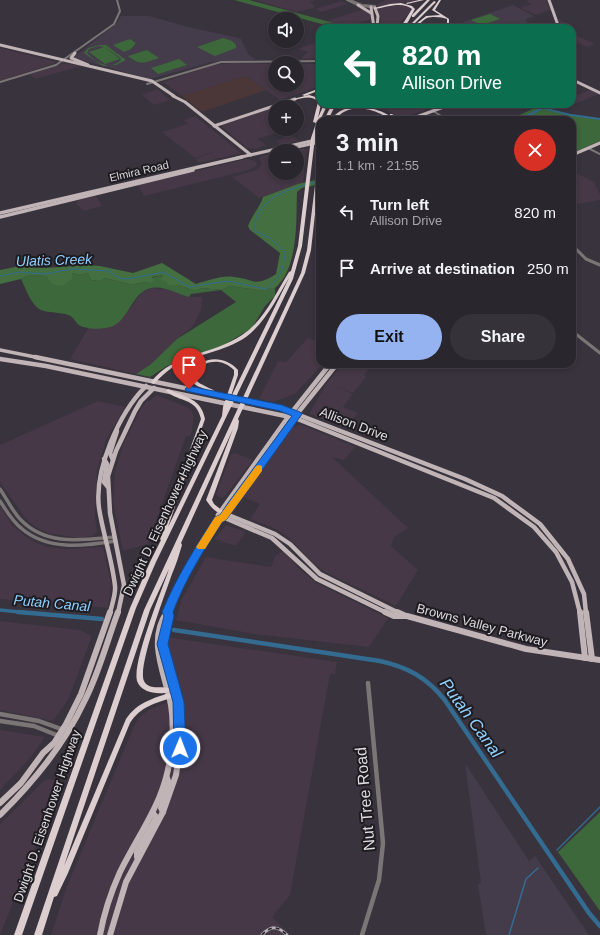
<!DOCTYPE html>
<meta charset="utf-8">
<style>
:root{--surface:#2a262e;--page:#36323a;--text:#f1f3f6;--muted:#a5a5aa;--line:#46434a;--accent:#95b2f1}
body{margin:0;font-family:Helvetica,sans-serif;background:var(--page);color:var(--text);height:100vh;display:flex;flex-direction:column;font-size:15px;white-space:nowrap}
*{box-sizing:border-box;margin:0}
p{font-size:13px;color:var(--muted)}
.icon{flex:none;width:22px;height:22px;fill:none;stroke:currentColor;stroke-width:2;stroke-linecap:round;stroke-linejoin:round}
.map{position:relative;flex:1;overflow:hidden}
.details{position:absolute;left:316px;top:116px;width:260px;height:252px;display:flex;flex-direction:column;background:var(--surface);border-radius:12px;box-shadow:0 2px 6px #0003,0 0 0 1px var(--line)}
.details>*{flex:none}
.guide{position:absolute;left:316px;top:24px;width:260px;height:84px;border-radius:12px;box-shadow:0 2px 6px #0003,0 0 0 1px var(--line);background:#0b6e4f;color:#fff;overflow:hidden}
.controls{position:absolute;left:268px;top:12px;display:grid;gap:8px}
.controls a{display:grid;place-items:center;width:36px;height:36px;border-radius:50%;background:var(--surface);box-shadow:0 2px 6px #0003,0 0 0 1px var(--line);font-size:20px}
.pin{position:absolute;display:grid;place-items:center;width:34px;height:34px;color:#fff;margin:-41px -17px;border-radius:50% 50% 50% 0;rotate:-45deg;box-shadow:0 0 4px #0007}
.pin .icon{rotate:45deg}
.me{position:absolute;width:44px;margin:-22px;rotate:1deg;stroke-linejoin:round;filter:drop-shadow(0 0 3px #0008)}
.turn{display:flex;align-items:center;gap:14px;height:84px;padding:0 20px;font-size:18px}
.turn .icon{width:52px;height:52px;stroke-width:2.5}
.turn b{display:block;font-size:28px;line-height:34px}
.round{display:grid;place-items:center;flex:none;width:42px;height:42px;border-radius:21px;background:var(--page)}
.overview{display:flex;align-items:center;justify-content:space-between;height:68px;padding:0 20px}
h1{font-size:24px;font-weight:700;line-height:30px}
.primary-button{display:flex;gap:8px;margin-top:auto;padding:8px 20px}
.primary-button a{flex:1;height:46px;border-radius:24px;background:var(--accent);color:#111;font-size:16px;font-weight:700;line-height:46px;text-align:center}
.primary-button a+a{background:var(--page);color:var(--text)}
ul{padding:0;list-style:none}
li{display:flex;align-items:center;gap:12px;height:56px;padding:0 20px}
li div{flex:1}
li b{display:block;font-size:15px}
li em{font-style:normal}
.map>svg:first-child{display:block}
.commercial{fill:#463846}
.industrial{fill:#4c3738}
.built{fill:#443c4a}
.green{fill:#3d683b;fill-rule:evenodd}
.forest{fill:#436f41}
.lines{fill:none;stroke-linecap:round;stroke-linejoin:round}
.stream-far1{stroke:#336b91;stroke-width:1}
.stream{stroke:#336b91;stroke-width:1.5}
.canal-far1{stroke:#336b91;stroke-width:3.5}
.canal{stroke:#336b91;stroke-width:4.5}
.river{fill:#336b91;fill-rule:evenodd}
.minor-far3{stroke:#7b7576;stroke-width:2}
.minor-far2{stroke:#7b7576;stroke-width:3}
.minor-far1{stroke:#7b7576;stroke-width:3.5}
.minor{stroke:#7b7576;stroke-width:4.5}
.major-far3{stroke:#c1b4b6;stroke-width:3}
.major-far2{stroke:#c1b4b6;stroke-width:3.5}
.major-far1{stroke:#c1b4b6;stroke-width:4.5}
.major{stroke:#c1b4b6;stroke-width:6}
.highway{fill:#dccdcf;fill-rule:evenodd}
.rail-casing{stroke:#b4b1b8;stroke-width:3}
.rail{stroke:#1e1c20;stroke-width:1.5;stroke-dasharray:4;stroke-linecap:butt}
.route{fill:#1a73e8;stroke:#114b97}
.slow{fill:#f59e0b}
.labels{text-anchor:middle;dominant-baseline:central;stroke-width:4;stroke-linejoin:round;paint-order:stroke}
.far-street-label{font-size:11px;fill:#dcd9df;stroke:#1e1c20}
.street-label{font-size:13px;fill:#dcd9df;stroke:#1e1c20}
.water-label{font-size:14px;font-style:italic;fill:#90cffe;stroke:#1e1c20}
.near-street-label{font-size:16px;fill:#dcd9df;stroke:#1e1c20}
.near-water-label{font-size:17px;font-style:italic;fill:#90cffe;stroke:#1e1c20}
</style>
<div class="map">
<svg width="600" height="935" viewBox="0 0 600 935">
<rect width="100%" height="100%" fill="#38333d"/>
<g class="commercial">
<path d="M255 0H317L310 2 314 6V8L296 12Z"/>
<path d="M385 0H421L400 3 401 5 410 7 412 10 395 28H381L379 27 381 19 376 5Z"/>
<path d="M528 0H546L550 10 536 15 520 8 532 4 526 1Z"/>
<path d="M341 1 348 4 322 12 315 9Z"/>
<path d="M364 9 370 13 372 19 347 26 327 21Z"/>
<path d="M558 19 570 24 575 35 595 44 587 47 572 40V28H563Z"/>
<path d="M320 41V58L302 59V57L308 52 297 49Z"/>
<path d="M0 48 57 62H58L0 81Z"/>
<path d="M63 63 81 66 36 79 30 74Z"/>
<path d="M233 63 275 64V85H297V64H320V86L280 100 246 76 182 96 163 82 215 65Z"/>
<path d="M157 89 162 93 170 100 154 105 142 95Z"/>
<path d="M590 90 599 94 563 109 548 107 555 104H572V97Z"/>
<path d="M385 104H417L425 110 401 118 380 106Z"/>
<path d="M275 107V129H296L291 135 299 141 281 145 276 141 285 137 278 132 258 139 266 145 256 149 247 148 222 127 223 125Z"/>
<path d="M195 116 221 137 241 153 200 163 195 159 219 150 195 158 162 132 188 124 184 120Z"/>
<path d="M307 148 303 183 259 198 232 177 257 170 262 164 259 157 275 153V173H297V151H286Z"/>
<path d="M246 159 253 160 257 163 256 166 249 170 144 196 138 185Z"/>
<path d="M572 171 594 182 600 195V200L572 205Z"/>
<path d="M96 196 102 206 84 211 76 204 78 200Z"/>
<path d="M152 288 169 290 189 297H202L201 310 193 326 177 339 150 366 136 374 70 359 89 327 105 329 124 317 141 293Z"/>
<path d="M308 338 320 343V364H323L295 394 273 402 259 399 278 361 286 362Z"/>
<path d="M343 364H373L364 375 366 377 353 393 337 387 353 394 343 407 358 413 346 428 309 414 327 383Z"/>
<path d="M157 395 189 408 192 412 194 417 191 436H186L148 544 123 551 113 502 115 471 124 442 142 407 147 401H149Z"/>
<path d="M98 401 125 407 106 440 97 470 95 516 97 532 92 536 78 538 48 533 37 528 26 519 0 482V445Z"/>
<path d="M298 425H302L353 446 355 447 344 460 332 457 408 528 394 537 391 546 418 570 396 606 325 572 314 564 288 537 276 529 250 519 260 504 243 497 292 428Z"/>
<path d="M235 453 253 460 226 495 222 498 217 496 216 494 231 455Z"/>
<path d="M0 506 13 526 25 536 37 543 48 547 66 549 102 547 104 551 111 584 108 608 0 599Z"/>
<path d="M226 525 246 532 236 546 214 539Z"/>
<path d="M284 550 296 566 316 583 388 618 369 647 254 634 176 620 182 599 206 557 271 567 276 555Z"/>
<path d="M0 621 80 630 92 636 68 700 53 721 0 710Z"/>
<path d="M166 637 337 662 335 674H330L290 895 272 917 290 935H51L67 886 134 726 139 718 148 710 181 697 168 652Z"/>
<path d="M0 730 45 737 30 758 0 790Z"/>
<path d="M49 779 59 781 60 786 0 935V824L45 780Z"/>
</g>
<path class="industrial" d="M246 76 266 90 202 112 182 96Z"/>
<g class="built">
<path d="M513 5 534 16 526 19 529 28H475L463 22Z"/>
<path d="M121 16H149L188 27 235 37 241 39 248 54 256 60 212 62 150 79 73 58 117 23Z"/>
<path d="M465 763 529 861 535 856 589 935H486L478 885 481 882Z"/>
</g>
<g class="green">
<path d="M234 0H249L352 28H336Z"/>
<path d="M490 14 500 19 481 25 471 20Z"/>
<path d="M223 38 232 41 236 45V48L215 56 197 47Z"/>
<path d="M130 39 136 43 131 49 124 52 113 45Z"/>
<path d="M100 45H106L126 60 116 65 103 66 84 53 88 48ZM99 46 104 47 89 52 105 64 120 59 105 47 119 57 121 59 120 61C108 71 96 62 87 53L89 49Z"/>
<path d="M147 50 159 58C144 63 141 66 128 56Z"/>
<path d="M179 59 187 65 158 74 151 68Z"/>
<path d="M539 106 567 114 600 119V141L574 152 572 150V120H509Z"/>
<path d="M72 273 79 275 88 273 91 280 100 281 106 278 132 285 145 282 150 283 151 278 163 275 167 285H178L195 291 202 288 221 290 230 286 265 291 270 288H275V296L265 306 252 328 224 345 167 366 150 377 136 374 150 365 177 339 236 302 221 290 191 294 189 297C176 294 162 284 148 289 132 295 129 317 115 325 107 330 87 330 79 325 75 322 73 316 68 315 60 312 49 313 41 310 31 305 26 289 21 279L28 275 46 276 51 284 72 279Z"/>
<path d="M600 812V911L558 852Z"/>
</g>
<path class="forest" d="M320 179V184L302 188 297 192C296 220 299 268 275 288H270L265 291 230 286 221 290 202 288 195 291 178 285H167L166 282 161 280 163 275 152 277 154 281 150 283 145 282 132 285 106 278 100 281 91 280 88 273 79 275 72 273V279L62 286 51 284 46 276 28 275 21 279 0 284V270L20 266 45 268 87 265 100 266 133 273 162 263 196 284C207 281 222 275 234 277 255 279 254 288 276 274L280 253 250 230 248 226C252 215 260 207 263 197L298 184Z"/>
<g class="lines">
<g class="stream-far1">
<path d="M309 184 315 182"/>
<path d="M0 276 20 272 45 274 72 269 109 271 119 278 128 279 164 272 189 287 228 281 266 289C280 279 284 268 285 252L270 238 255 231C252 203 284 190 306 185"/>
</g>
<g class="stream">
<path d="M557 850 600 807"/>
<path d="M509 935 526 879 538 868"/>
</g>
<path class="canal-far1" d="M0 610 29 613"/>
<g class="canal">
<path d="M18 612 102 619"/>
<path d="M174 630 380 661C407 667 426 677 444 699L589 913 600 926"/>
</g>
<path class="river" d="M542 107 571 114 600 118V120L571 116 543 109 522 120H517Z"/>
<g class="minor-far3">
<path d="M347 0 358 5 375 8V6L362 5 350 0"/>
<path d="M0 82 56 65 114 24 120 11 117 0"/>
<path d="M147 84 221 62 320 61"/>
<path d="M433 111 448 120"/>
<path d="M590 149 600 154"/>
</g>
<g class="minor-far2">
<path d="M572 245 586 259 600 265"/>
<path d="M572 331 600 353"/>
</g>
<g class="minor-far1">
<path d="M0 489C7 499 12 511 21 520 46 546 82 540 115 537"/>
<path d="M0 501C6 510 12 521 21 528 47 551 84 546 116 541"/>
</g>
<g class="minor">
<path d="M0 714 39 721 64 730"/>
<path d="M0 721 34 726 59 736"/>
<path d="M362 935 379 880 383 843 368 683"/>
</g>
<g class="major-far3">
<path d="M549 0 559 28"/>
<path d="M358 5 371 13"/>
<path d="M371 7 374 28"/>
<path d="M375 8 378 16 377 28"/>
<path d="M0 45 152 81 174 96"/>
<path d="M75 53 71 58 88 65"/>
<path d="M572 62 575 81 600 93"/>
<path d="M173 96 185 102 251 155"/>
<path d="M408 120 452 104"/>
<path d="M214 126 295 99"/>
<path d="M283 150 320 142"/>
<path d="M572 155 600 143"/>
<path d="M237 158 320 139"/>
</g>
<g class="major-far2">
<path d="M0 213 242 157"/>
<path d="M0 217 193 170"/>
<path d="M0 350 40 358"/>
</g>
<g class="major-far1">
<path d="M35 357 281 408 465 479 502 496 540 524 568 559 584 594 586 613"/>
<path d="M0 359 46 366 295 418 494 498 534 527 556 552 572 582 580 613"/>
<path d="M104 459 107 464 104 482 108 487"/>
<path d="M113 460 110 453 117 431"/>
<path d="M221 512 275 534 290 544 320 574 399 613"/>
<path d="M218 515 272 538 317 579 387 613"/>
<path d="M224 515 297 414 337 364"/>
<path d="M110 613C112 604 116 594 115 586 112 559 103 534 99 508 94 470 119 413 146 386"/>
<path d="M118 613 124 585 110 513 108 476 116 451 135 411 141 401 154 388"/>
<path d="M167 613 185 573 218 519V515L288 417 330 364"/>
</g>
<g class="major">
<path d="M385 612 394 616H407L526 649 600 660"/>
<path d="M397 612 406 616"/>
<path d="M580 612 585 658"/>
<path d="M586 612 592 659"/>
<path d="M0 803 21 783 43 753 54 743 66 724 81 694 110 612"/>
<path d="M163 812 161 808 169 784 167 778"/>
<path d="M0 815C34 781 64 745 85 700 99 673 107 641 118 612"/>
<path d="M137 857V852L155 820 156 817 153 813"/>
<path d="M100 935C104 913 111 892 120 872 144 824 167 800 172 744 173 731 173 717 171 705 165 673 147 641 167 612"/>
<path d="M110 935 126 882 163 812 176 775 180 748V712L163 644 169 616 167 612"/>
</g>
<g class="highway">
<path d="M419 0H424L407 4 406 3Z"/>
<path d="M427 0H430L414 17H412V15Z"/>
<path d="M439 0H441L435 10 449 19V23L446 28H444L447 23V19C442 17 433 16 427 18 421 21 418 28 411 28L426 16 440 15 432 10Z"/>
<path d="M434 1 436 2 410 28H407Z"/>
<path d="M401 3 412 6 415 9 408 22 402 28H399L404 22 412 9C403 1 386 7 375 9L374 8 390 4Z"/>
<path d="M320 88V90L305 96 302 95Z"/>
<path d="M309 95 319 98 320 100V104H321L318 118 324 104H328L320 120 315 138 302 246 293 279 156 562 136 608 22 935H14L130 608 150 562 161 540 160 539 162 526 201 419C196 397 180 403 166 391L168 389 170 390C186 398 201 398 205 419L168 527 222 416 223 407 234 375V370C221 358 207 360 195 371 195 374 195 376 195 378 197 385 214 388 220 395L218 397C215 395 212 393 209 391 197 385 191 387 191 371 203 356 225 355 238 370V375L230 399 289 278C277 298 266 322 246 337 224 352 196 354 173 367 166 372 160 377 155 383L153 384 151 382C173 353 213 355 242 335 264 321 275 294 289 272L291 271 298 246 311 138 316 123 313 122 318 102C312 95 303 98 295 100L293 99Z"/>
<path d="M332 104H336L328 120H324Z"/>
<path d="M354 106C369 106 384 111 396 120 390 120 386 117 381 114 363 106 348 105 334 120H330C338 111 343 109 354 106Z"/>
<path d="M390 114H392L402 120H398L390 116Z"/>
<path d="M319 153H320V170L311 250 305 273 238 419 239 421 238 428 212 500 214 504 224 512 223 513C216 514 210 506 206 500L233 429 181 543 182 545C179 555 176 565 172 574 166 592 137 667 144 681 148 690 161 686 169 688L170 690 169 692C159 695 141 693 137 681 132 662 162 590 169 569L150 610 64 866 126 719C137 703 151 699 169 693L171 694 172 696 171 698C154 704 141 706 130 723L68 873 57 896 54 897 42 935H34L144 610 301 273 307 250Z"/>
</g>
<g class="rail-casing">
<path id="rail" d="M262 935C271 925 278 926 287 935"/>
</g>
<use href="#rail" class="rail"/>
</g>
<path class="route" d="M189 386 282 405 300 412 302 414 235 508 226 520 222 522C203 551 185 580 173 612L174 616 168 644 184 702 186 748 184 752 180 754 176 752 174 748 173 702 157 644 164 616 162 612C176 578 195 548 215 517L220 515 228 503 292 416 280 411 186 391 185 389Z"/>
<path class="slow" d="M259 465 262 466V471L226 520 222 522 205 549H198L196 547 198 544 215 517 220 515 256 466Z"/>
<g class="labels">
<g class="far-street-label">
<text transform="translate(139 171) rotate(-13)">Elmira Road</text>
</g>
<g class="street-label">
<text transform="translate(354 424) rotate(21)">Allison Drive</text>
<text transform="translate(165 513) rotate(-65)">Dwight D. Eisenhower Highway</text>
<text transform="translate(482 625) rotate(15)">Browns Valley Parkway</text>
<text transform="translate(47 816) rotate(-71)">Dwight D. Eisenhower Highway</text>
</g>
<g class="water-label">
<text transform="translate(54 260) rotate(-2)">Ulatis Creek</text>
<text transform="translate(52 603) rotate(5)">Putah Canal</text>
</g>
<g class="near-street-label">
<text transform="translate(365 799) rotate(-95)">Nut Tree Road</text>
</g>
<g class="near-water-label">
<text transform="translate(471 718) rotate(54)">Putah Canal</text>
</g>
</g>
</svg>
<div class="controls">
<a><svg class="icon" aria-label="sound" viewBox="0 0 24 24"><path d="M4 9h4l5-4v14l-5-4H4zM17 9q2 3 0 6"/></svg></a>
<a><svg class="icon" aria-label="search" viewBox="0 0 24 24"><circle cx="10" cy="10" r="6"/><path d="M15 15l6 6"/></svg></a>
<a>+</a>
<a>−</a>
</div>
<div class="pin" style="left:189px;top:389px;background:#d93025"><svg class="icon" aria-label="arrive" viewBox="0 0 24 24"><path d="M6 21V4h12l-3 4 3 4H6"/></svg></div>
<svg class="me" style="left:180px;top:748px" viewBox="-20 -20 40 40"><circle r="17" fill="#1a73e8" stroke="#fff" stroke-width="3"/><path d="M0-11L8 9 0 5-8 9z" fill="#fff"/></svg>
<div class="guide">
<div class="turn"><svg class="icon" aria-label="left" viewBox="0 0 24 24"><path d="M17 20v-9H6M10 6l-5 5 5 5"/></svg><div><b>820 m</b>Allison Drive</div></div>
</div>
<section class="details">
<div class="overview"><div><h1>3 min</h1><p>1.1 km · 21:55</p></div><a class="round" style="background:#d93025;color:#fff"><svg class="icon" aria-label="close" viewBox="0 0 24 24"><path d="M6 6l12 12M18 6L6 18"/></svg></a></div>
<ul>
<li><svg class="icon" aria-label="left" viewBox="0 0 24 24"><path d="M17 20v-9H6M10 6l-5 5 5 5"/></svg><div><b>Turn left</b><p>Allison Drive</p></div><em>820 m</em></li>
<li><svg class="icon" aria-label="arrive" viewBox="0 0 24 24"><path d="M6 21V4h12l-3 4 3 4H6"/></svg><div><b>Arrive at destination</b></div><em>250 m</em></li>
</ul>
<div class="primary-button"><a>Exit</a><a>Share</a></div>
</section>
</div>
